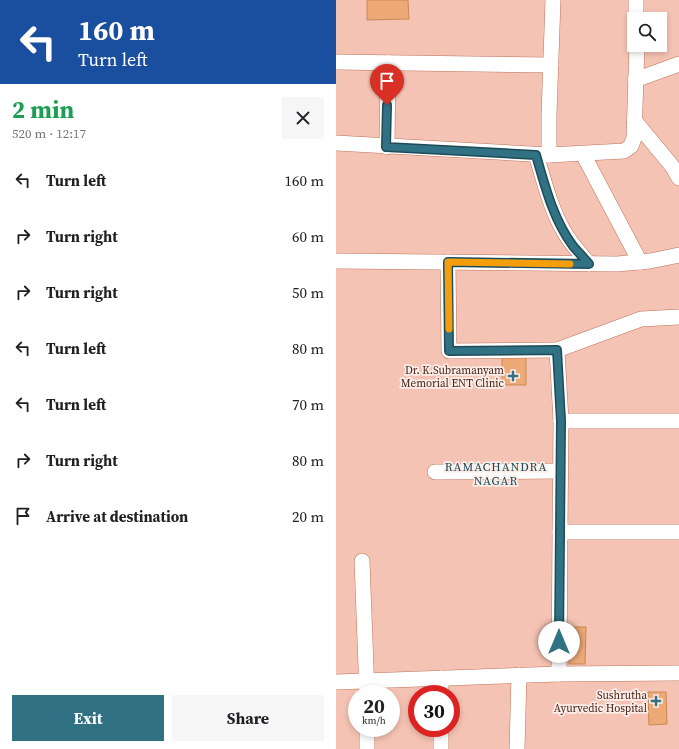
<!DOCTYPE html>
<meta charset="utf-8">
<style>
:root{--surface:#fff;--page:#f6f6f6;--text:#202124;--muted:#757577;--accent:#307284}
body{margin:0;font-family:"Source Serif 4",serif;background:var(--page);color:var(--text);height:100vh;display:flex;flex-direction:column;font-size:15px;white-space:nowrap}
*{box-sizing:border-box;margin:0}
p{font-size:13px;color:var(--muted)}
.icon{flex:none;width:22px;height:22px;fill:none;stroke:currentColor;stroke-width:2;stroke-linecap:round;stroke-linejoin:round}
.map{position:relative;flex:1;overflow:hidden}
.details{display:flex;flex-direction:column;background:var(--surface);width:336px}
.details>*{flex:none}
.hud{background:#1a4fa0;color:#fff;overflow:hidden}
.fabs{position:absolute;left:291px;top:12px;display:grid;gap:8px}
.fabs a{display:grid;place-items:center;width:40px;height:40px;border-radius:0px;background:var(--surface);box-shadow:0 2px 6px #0003;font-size:20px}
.speed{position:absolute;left:12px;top:685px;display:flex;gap:8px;font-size:20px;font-weight:700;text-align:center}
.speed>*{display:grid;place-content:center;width:52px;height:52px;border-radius:50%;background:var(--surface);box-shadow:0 2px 6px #0003;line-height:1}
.speed small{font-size:10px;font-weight:400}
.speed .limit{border:6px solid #d22;background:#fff;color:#111}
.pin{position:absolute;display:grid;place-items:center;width:34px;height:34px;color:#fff;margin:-41px -17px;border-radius:50% 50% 50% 0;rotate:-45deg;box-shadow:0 0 4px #0007}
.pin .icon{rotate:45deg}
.me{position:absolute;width:44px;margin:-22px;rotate:0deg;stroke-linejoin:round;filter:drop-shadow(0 0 3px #0008)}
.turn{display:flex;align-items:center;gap:14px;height:84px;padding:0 12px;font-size:18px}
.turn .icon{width:52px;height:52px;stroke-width:2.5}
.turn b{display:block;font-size:28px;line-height:34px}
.round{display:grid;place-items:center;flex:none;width:42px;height:42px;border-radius:0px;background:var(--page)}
.head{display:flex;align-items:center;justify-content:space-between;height:68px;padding:0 12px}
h1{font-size:24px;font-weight:700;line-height:30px;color:#1e9e55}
.action{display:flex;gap:8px;margin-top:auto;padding:8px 12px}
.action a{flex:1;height:46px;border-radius:0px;background:var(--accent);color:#fff;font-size:16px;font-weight:700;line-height:46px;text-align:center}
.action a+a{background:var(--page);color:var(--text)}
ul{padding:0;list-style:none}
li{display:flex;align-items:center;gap:12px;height:56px;padding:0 12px}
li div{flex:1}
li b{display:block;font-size:15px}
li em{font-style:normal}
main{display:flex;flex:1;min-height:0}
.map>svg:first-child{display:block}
.building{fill:#edaa77;stroke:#c88755}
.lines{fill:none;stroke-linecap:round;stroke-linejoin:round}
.minor-casing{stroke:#be725a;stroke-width:16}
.minor{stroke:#fff;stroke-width:15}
.route-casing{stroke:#1f4a56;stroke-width:10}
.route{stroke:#307284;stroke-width:7}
.slow{stroke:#f59e0b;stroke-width:7}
.poi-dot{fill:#307284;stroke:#feede7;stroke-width:1.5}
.labels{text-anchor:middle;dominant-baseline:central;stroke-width:3.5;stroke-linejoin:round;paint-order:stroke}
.poi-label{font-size:11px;fill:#43241a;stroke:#feede7;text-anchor:end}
.neighbourhood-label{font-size:12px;letter-spacing:1px;fill:#124a57;stroke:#feede7}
</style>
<main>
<section class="details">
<div class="hud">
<div class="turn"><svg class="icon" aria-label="left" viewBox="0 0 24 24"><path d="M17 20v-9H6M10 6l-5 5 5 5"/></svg><div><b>160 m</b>Turn left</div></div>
</div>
<div class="head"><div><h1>2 min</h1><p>520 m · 12:17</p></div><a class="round"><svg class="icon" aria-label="close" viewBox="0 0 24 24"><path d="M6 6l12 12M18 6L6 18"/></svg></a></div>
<ul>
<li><svg class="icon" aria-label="left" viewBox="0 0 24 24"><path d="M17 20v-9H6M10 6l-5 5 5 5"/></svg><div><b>Turn left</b></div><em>160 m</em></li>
<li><svg class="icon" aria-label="right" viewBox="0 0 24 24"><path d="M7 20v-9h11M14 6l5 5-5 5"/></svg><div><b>Turn right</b></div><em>60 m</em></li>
<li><svg class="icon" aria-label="right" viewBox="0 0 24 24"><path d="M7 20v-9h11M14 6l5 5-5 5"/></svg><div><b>Turn right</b></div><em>50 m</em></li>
<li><svg class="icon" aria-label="left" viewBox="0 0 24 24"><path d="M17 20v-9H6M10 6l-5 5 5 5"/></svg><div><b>Turn left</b></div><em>80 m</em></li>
<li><svg class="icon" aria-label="left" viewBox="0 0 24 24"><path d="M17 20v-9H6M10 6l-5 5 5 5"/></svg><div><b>Turn left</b></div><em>70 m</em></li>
<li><svg class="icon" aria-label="right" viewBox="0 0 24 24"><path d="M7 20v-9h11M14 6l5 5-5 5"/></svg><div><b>Turn right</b></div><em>80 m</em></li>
<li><svg class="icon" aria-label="arrive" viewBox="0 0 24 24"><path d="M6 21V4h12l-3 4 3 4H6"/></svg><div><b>Arrive at destination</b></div><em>20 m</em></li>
</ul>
<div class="action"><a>Exit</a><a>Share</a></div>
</section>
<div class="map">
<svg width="343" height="749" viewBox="0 0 343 749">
<rect width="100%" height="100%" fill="#f5c3b3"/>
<g class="building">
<path d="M31 0H72L73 19 31 20Z"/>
<path d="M166 356 190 357V385H166Z"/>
<path d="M234 627H250L249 664H233Z"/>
<path d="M312 692H330L331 724 313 725Z"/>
</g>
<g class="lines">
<g class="minor-casing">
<g id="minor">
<path d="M300 0V19"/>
<path d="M0 62 215 65"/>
<path d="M299 80 343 64"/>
<path d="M298 120 336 166 343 178"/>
<path d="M0 143 213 155 288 151 295 146 298 138 301 45"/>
<path d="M51 147 52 63"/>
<path d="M247 154 304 262"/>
<path d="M200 155C208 180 214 207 227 230 234 243 244 253 253 264"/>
<path d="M213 155V115L217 0"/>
<path d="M0 261 281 264 314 261 343 255"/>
<path d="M112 262 113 351 221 350"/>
<path d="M225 421H343"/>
<path d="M99 472 224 471"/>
<path d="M224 532 225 421 221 350 305 319 343 317"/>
<path d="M26 561 31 694"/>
<path d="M223 674 224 532H343"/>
<path d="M0 682 223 674 343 673"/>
<path d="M105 694V678"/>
<path d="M31 728V749"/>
<path d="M105 749V728"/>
<path d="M181 749 183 675"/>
</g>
</g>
<use href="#minor" class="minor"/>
</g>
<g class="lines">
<g class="route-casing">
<path id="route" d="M51 105 50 147 200 155C209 186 217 219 237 246 242 252 248 258 253 264L112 262 113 351 221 350 225 421 223 642"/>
</g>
<use href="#route" class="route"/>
<path class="slow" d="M113 329 112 262 234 264"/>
</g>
<g class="poi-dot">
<path d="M175 370h4v4h4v4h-4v4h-4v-4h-4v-4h4z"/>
<path d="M318 695h4v4h4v4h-4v4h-4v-4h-4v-4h4z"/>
</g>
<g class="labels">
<g class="poi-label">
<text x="168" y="370">Dr. K.Subramanyam<tspan x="168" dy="13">Memorial ENT Clinic</tspan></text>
<text x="311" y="695">Sushrutha<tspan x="311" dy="13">Ayurvedic Hospital</tspan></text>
</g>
<g class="neighbourhood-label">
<text x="160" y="467">RAMACHANDRA<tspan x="160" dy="14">NAGAR</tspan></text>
</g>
</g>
</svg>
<div class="fabs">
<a><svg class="icon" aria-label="search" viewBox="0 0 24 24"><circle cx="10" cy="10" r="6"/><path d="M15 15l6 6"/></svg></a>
</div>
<div class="speed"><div>20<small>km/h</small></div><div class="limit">30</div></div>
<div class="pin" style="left:51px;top:105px;background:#d93025"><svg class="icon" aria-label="arrive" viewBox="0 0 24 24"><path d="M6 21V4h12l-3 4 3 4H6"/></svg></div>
<svg class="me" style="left:223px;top:642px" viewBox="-20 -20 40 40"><circle r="19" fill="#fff"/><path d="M0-13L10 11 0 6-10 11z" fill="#307284"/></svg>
</div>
</main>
